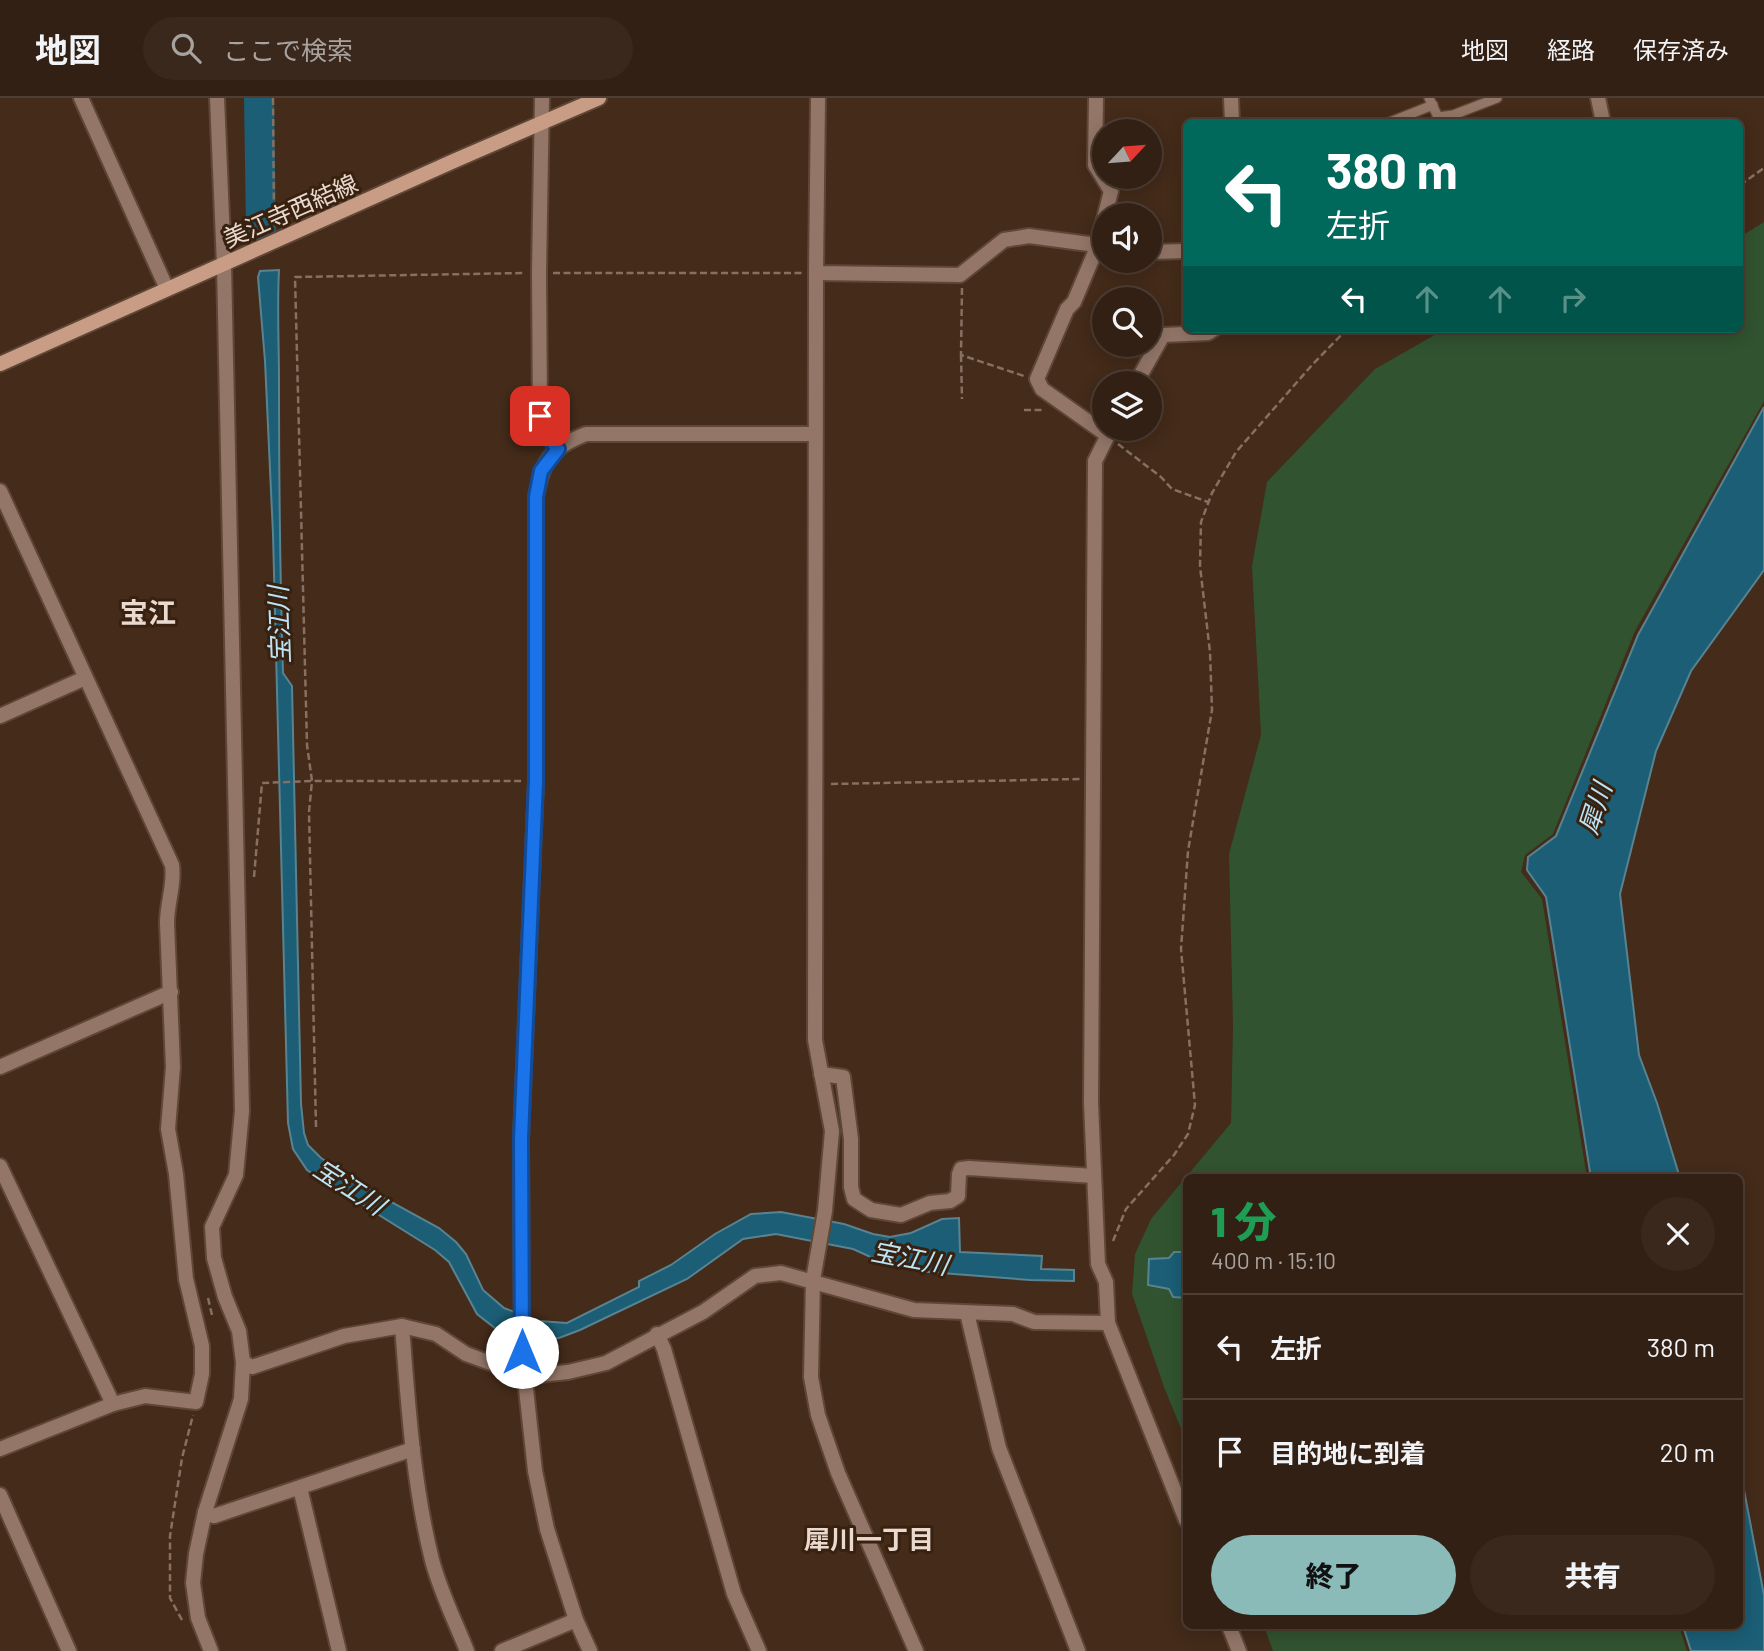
<!DOCTYPE html>
<html lang="ja">
<meta charset="utf-8">
<style>
:root{--surface:#332014;--page:#3b281d;--text:#f1f3f6;--muted:#a9a3a0;--line:#4e3e34;--accent:#8bbbb9}
body{margin:0;font-family:Barlow,"Noto Sans JP",sans-serif;background:var(--page);color:var(--text);height:100vh;display:flex;flex-direction:column;font-size:26px;white-space:nowrap}
*{box-sizing:border-box;margin:0}
p{font-size:23px;color:var(--muted)}
.icon{flex:none;width:38px;height:38px;fill:none;stroke:currentColor;stroke-width:2;stroke-linecap:round;stroke-linejoin:round}
.map{position:relative;flex:1;overflow:hidden}
.sheet{position:absolute;left:1183px;top:1076px;width:560px;height:455px;display:flex;flex-direction:column;background:var(--surface);border-radius:10px;box-shadow:0 4px 18px #0003,0 0 0 2px var(--line)}
.sheet>*{flex:none}
.top-card{position:absolute;left:1183px;top:21px;width:560px;height:214px;border-radius:10px;box-shadow:0 4px 18px #0003,0 0 0 2px var(--line);background:#00695c;color:#fff;overflow:hidden}
.needle{width:46px;rotate:64deg}
.controls{position:absolute;left:1092px;top:21px;display:grid;gap:14px}
.controls a{display:grid;place-items:center;width:70px;height:70px;border-radius:50%;background:var(--surface);box-shadow:0 4px 18px #0003,0 0 0 2px var(--line);font-size:35px}
.pin{position:absolute;display:grid;place-items:center;width:60px;height:60px;color:#fff;margin:-30px;border-radius:14px;box-shadow:0 4px 10px #0006}
.me{position:absolute;width:77px;margin:-38px;rotate:0deg;stroke-linejoin:round;filter:drop-shadow(0 0 5px #0008)}
.turn{display:flex;align-items:center;gap:24px;height:147px;padding:0 28px;font-size:32px}
.turn .icon{width:91px;height:91px;stroke-width:2.5}
.turn b{display:block;font-size:49px;line-height:60px}
.lanes{display:flex;align-items:center;height:66px;padding:0 28px;background:#0003;justify-content:center;gap:35px;direction:ltr}
.lanes .off{opacity:.35}
.round{display:grid;place-items:center;flex:none;width:74px;height:74px;border-radius:37px;background:var(--page)}
.headline{display:flex;align-items:center;justify-content:space-between;height:119px;padding:0 28px}
h1{font-size:42px;font-weight:800;line-height:52px;color:#1e9e55}
.primary-button{display:flex;gap:14px;margin-top:auto;padding:14px 28px}
.primary-button a{flex:1;height:80px;border-radius:42px;background:var(--accent);color:#111;font-size:28px;font-weight:800;line-height:80px;text-align:center}
.primary-button a+a{background:var(--page);color:var(--text)}
ul{padding:0;list-style:none}
li{display:flex;align-items:center;gap:21px;height:105px;padding:0 28px;border-top:2px solid var(--line)}
li div{flex:1}
li b{display:block;font-size:26px}
li em{font-style:normal}
header{display:flex;align-items:center;gap:42px;box-sizing:border-box;height:98px;padding:0 35px;background:var(--surface);border-bottom:2px solid var(--line)}
header strong{font-size:33px}
nav{display:flex;gap:38px;margin-inline-start:auto;font-size:24px}
.search{width:490px;height:63px;background:var(--page);display:flex;align-items:center;gap:18px;box-sizing:border-box;padding:0 24px;border-radius:38px;color:var(--muted);font-size:26px}
.map>svg:first-child{display:block}
.green{fill:#31532f}
.water{fill:#1b5e75;stroke:#598390;stroke-width:2}
.lines{fill:none;stroke-linecap:round;stroke-linejoin:round}
.river{stroke:#1b5e75;stroke-width:30}
.service-casing{stroke:#5f4737;stroke-width:12}
.minor-casing{stroke:#5f4737;stroke-width:18}
.tertiary-casing{stroke:#5f4737;stroke-width:18}
.secondary-casing{stroke:#5f4737;stroke-width:18}
.path{stroke:#867062;stroke-width:2.5;stroke-dasharray:7 3.5;stroke-linecap:butt}
.service{stroke:#937668;stroke-width:9}
.minor{stroke:#937668;stroke-width:14}
.tertiary{stroke:#937668;stroke-width:14}
.secondary{stroke:#c99d85;stroke-width:14}
.route-casing{stroke:#114b97;stroke-width:18}
.route{stroke:#1a73e8;stroke-width:12}
.labels{text-anchor:middle;dominant-baseline:central;stroke-width:6;stroke-linejoin:round;paint-order:stroke}
.street-label{font-size:24px;fill:#ead9cf;stroke:#392110}
.water-label{font-size:26px;font-style:italic;fill:#bbe4f6;stroke:#392110}
.neighbourhood-label{font-size:26px;font-weight:bold;fill:#ead9cf;stroke:#392110}
.quarter-label{font-size:28px;font-weight:bold;fill:#ead9cf;stroke:#392110}
</style>
<header>
<strong>地図</strong>
<div class="search"><svg class="icon" aria-label="search" viewBox="0 0 24 24"><circle cx="10" cy="10" r="6"/><path d="M15 15l6 6"/></svg>ここで検索</div>
<nav><a>地図</a><a>経路</a><a>保存済み</a></nav>
</header>
<div class="map">
<svg width="1764" height="1553" viewBox="0 0 1764 1553">
<rect width="100%" height="100%" fill="#442b1a"/>
<g class="green">
<path d="M1764 124V303L1635 533 1553 736 1525 757 1521 774 1542 801 1587 1080H1186V1343L1164 1289 1132 1196 1135 1156 1151 1121 1231 1025 1233 928 1229 756 1261 637 1252 468 1267 384 1375 271 1445 231H1740V139Z"/>
<path d="M1264 1528H1679L1687 1553H1273Z"/>
</g>
<g class="water">
<path d="M279 172C277 209 279 247 279 284 279 381 280 478 283 575L292 588 301 1006 304 1035 308 1047 321 1060 382 1099 439 1130 456 1144 466 1156 483 1192 504 1210 539 1223 567 1225 639 1189V1183L671 1167 715 1136 751 1116 781 1114 844 1126 873 1136 890 1139 911 1135 942 1121 959 1120 960 1154 1042 1158 1041 1171 1074 1172V1183L1030 1182 916 1173 884 1165 853 1151 776 1136 743 1141 687 1181 580 1232 559 1240 541 1242 500 1234 477 1216 449 1164 435 1152 307 1072 293 1051 288 1025 273 436 265 263 258 179 260 173Z"/>
<path d="M1764 309V472L1691 573 1656 653 1620 796 1639 957 1657 1005 1680 1080H1591L1546 799 1527 772 1528 759 1556 738 1638 537Z"/>
<path d="M1174 1154H1186V1200L1173 1199 1169 1191 1148 1187 1149 1161 1169 1160Z"/>
<path d="M1740 1371 1764 1497V1553H1691L1683 1528H1740Z"/>
</g>
<g class="lines">
<path class="river" d="M259 0 261 134"/>
<g class="service-casing">
<g id="service">
<path d="M1429 0 1438 19 1453 17 1497 0"/>
<path d="M1390 24 1433 7"/>
</g>
</g>
<g class="minor-casing">
<g id="minor">
<path d="M81 0 167 191"/>
<path d="M542 0 539 175 540 318 543 332 558 351"/>
<path d="M818 0 816 175 960 177 1004 142 1029 138 1104 148"/>
<path d="M1096 0 1095 67 1111 93 1105 117"/>
<path d="M1231 0 1232 24"/>
<path d="M1598 0 1603 24"/>
<path d="M1104 121 1098 147 1074 204 1067 211 1037 281 1042 291 1107 337"/>
<path d="M1150 154 1186 153"/>
<path d="M1136 285 1163 237 1208 235 1214 231"/>
<path d="M1111 331 1095 363 1091 1005 1098 1166 1106 1184 1108 1225 1186 1422"/>
<path d="M0 393 172 767C175 787 167 804 167 825L173 969 168 1031 176 1076 186 1181 202 1248V1276L196 1304 145 1298 113 1306 0 1351"/>
<path d="M0 618 85 580"/>
<path d="M0 969 171 894"/>
<path d="M821 976 843 979 851 1041V1089L854 1101 871 1112 901 1117 930 1105 950 1103 958 1098 959 1076 961 1071 969 1070 1094 1078"/>
<path d="M967 1215 999 1350 1078 1553"/>
<path d="M402 1228C408 1306 413 1386 432 1462 440 1493 455 1523 467 1553"/>
<path d="M657 1236 664 1251 734 1496 759 1553"/>
<path d="M243 1264 252 1269 344 1238 402 1228 436 1236 466 1256 504 1270 539 1277 568 1274 606 1265 703 1214 755 1178 781 1175 914 1212 1013 1216 1034 1224 1108 1225"/>
<path d="M300 1390 339 1553"/>
<path d="M0 1397 69 1553"/>
<path d="M205 1414 214 1418 413 1351"/>
<path d="M1229 1528 1239 1553"/>
<path d="M211 1553 198 1520 193 1485 196 1456 205 1414 241 1301 243 1264 239 1233 225 1199 214 1160 212 1129 236 1077 242 1013 224 167 217 0"/>
<path d="M502 1553 576 1522"/>
</g>
</g>
<g class="tertiary-casing">
<g id="tertiary">
<path d="M816 175 815 942 832 1033 825 1113 813 1182 811 1279 818 1317 838 1375 916 1553"/>
<path d="M0 1068 113 1306"/>
<path d="M590 1553 576 1522 547 1431 535 1373 522 1254 521 1041 536 683V399C543 362 550 350 586 336H815"/>
</g>
</g>
<g class="secondary-casing">
<path id="secondary" d="M0 266 456 62 599 0"/>
</g>
<g class="path">
<path d="M273 0 274 126"/>
<path d="M1740 87 1764 70"/>
<path d="M553 175H802"/>
<path d="M962 190 961 257 1024 278"/>
<path d="M961 257 962 301"/>
<path d="M1024 312H1045"/>
<path d="M1118 346 1161 379 1172 391 1208 404"/>
<path d="M831 686 1080 681"/>
<path d="M254 779 262 685 312 683H521"/>
<path d="M316 1029 309 714 312 683 307 647 295 179 525 175"/>
<path d="M1113 1143 1126 1111 1174 1057 1188 1036 1195 1007 1181 851 1188 753 1212 612 1210 554 1200 468 1201 424 1212 395 1236 354 1312 267 1347 231"/>
<path d="M208 1200 212 1217"/>
<path d="M182 1522 170 1500V1438L182 1360 193 1317"/>
</g>
<use href="#service" class="service"/>
<use href="#minor" class="minor"/>
<use href="#tertiary" class="tertiary"/>
<use href="#secondary" class="secondary"/>
</g>
<g class="lines">
<g class="route-casing">
<path id="route" d="M522 1254 521 1041 536 683V399L541 373 558 351 542 331 540 318"/>
</g>
<use href="#route" class="route"/>
</g>
<g class="labels">
<g class="street-label">
<text transform="translate(290 112) rotate(-24)">美江寺西結線</text>
</g>
<g class="water-label">
<text transform="translate(278 527) rotate(-92)">宝江川</text>
<text transform="translate(1594 710) rotate(-72)">犀川</text>
<text transform="translate(350 1088) rotate(33)">宝江川</text>
<text transform="translate(910 1159) rotate(11)">宝江川</text>
</g>
<g class="neighbourhood-label">
<text x="869" y="1440">犀川一丁目</text>
</g>
<g class="quarter-label">
<text x="148" y="514">宝江</text>
</g>
</g>
</svg>
<div class="controls">
<a><svg class="needle" viewBox="-14 -14 28 28"><path d="M0-13l5 13h-10z" fill="#e53935"/><path d="M0 13l5-13h-10z" fill="#a9a3a0"/></svg></a>
<a><svg class="icon" aria-label="sound" viewBox="0 0 24 24"><path d="M4 9h4l5-4v14l-5-4H4zM17 9q2 3 0 6"/></svg></a>
<a><svg class="icon" aria-label="search" viewBox="0 0 24 24"><circle cx="10" cy="10" r="6"/><path d="M15 15l6 6"/></svg></a>
<a><svg class="icon" aria-label="layers" viewBox="0 0 24 24"><path d="M12 4l9 5-9 5-9-5zM3 14l9 5 9-5"/></svg></a>
</div>
<div class="pin" style="left:540px;top:318px;background:#d93025"><svg class="icon" aria-label="arrive" viewBox="0 0 24 24"><path d="M6 21V4h12l-3 4 3 4H6"/></svg></div>
<svg class="me" style="left:522px;top:1254px" viewBox="-20 -20 40 40"><circle r="19" fill="#fff"/><path d="M0-13L10 11 0 6-10 11z" fill="#1a73e8"/></svg>
<div class="top-card">
<div class="turn"><svg class="icon" aria-label="left" viewBox="0 0 24 24"><path d="M17 20v-9H6M10 6l-5 5 5 5"/></svg><div><b>380 m</b>左折</div></div>
<div class="lanes"><svg class="icon" aria-label="left" viewBox="0 0 24 24"><path d="M17 20v-9H6M10 6l-5 5 5 5"/></svg><svg class="icon off" aria-label="ahead" viewBox="0 0 24 24"><path d="M12 20V5M6 11l6-6 6 6"/></svg><svg class="icon off" aria-label="ahead" viewBox="0 0 24 24"><path d="M12 20V5M6 11l6-6 6 6"/></svg><svg class="icon off" aria-label="right" viewBox="0 0 24 24"><path d="M7 20v-9h11M14 6l5 5-5 5"/></svg></div>
</div>
<section class="sheet">
<div class="headline"><div><h1>1 分</h1><p>400 m · 15:10</p></div><a class="round"><svg class="icon" aria-label="close" viewBox="0 0 24 24"><path d="M6 6l12 12M18 6L6 18"/></svg></a></div>
<ul>
<li><svg class="icon" aria-label="left" viewBox="0 0 24 24"><path d="M17 20v-9H6M10 6l-5 5 5 5"/></svg><div><b>左折</b></div><em>380 m</em></li>
<li><svg class="icon" aria-label="arrive" viewBox="0 0 24 24"><path d="M6 21V4h12l-3 4 3 4H6"/></svg><div><b>目的地に到着</b></div><em>20 m</em></li>
</ul>
<div class="primary-button"><a>終了</a><a>共有</a></div>
</section>
</div>
